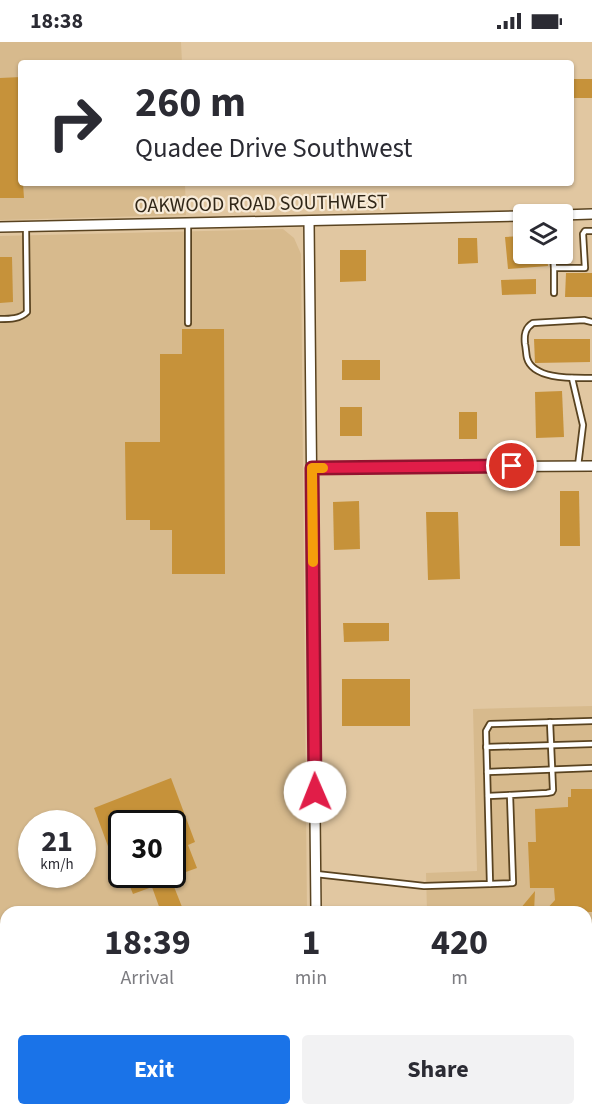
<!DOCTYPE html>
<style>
:root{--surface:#fff;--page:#f2f2f3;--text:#2b2b33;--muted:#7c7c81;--accent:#1a73e8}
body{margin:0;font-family:"Source Sans 3",sans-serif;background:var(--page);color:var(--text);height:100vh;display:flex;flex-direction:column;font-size:22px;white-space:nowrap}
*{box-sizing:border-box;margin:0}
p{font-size:20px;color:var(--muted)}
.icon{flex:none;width:33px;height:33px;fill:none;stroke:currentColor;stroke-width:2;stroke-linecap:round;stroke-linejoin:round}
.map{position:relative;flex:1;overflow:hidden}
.drawer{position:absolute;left:0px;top:864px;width:592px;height:210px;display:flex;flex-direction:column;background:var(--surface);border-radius:18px 18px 0 0;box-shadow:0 2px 4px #0004}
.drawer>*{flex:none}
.hud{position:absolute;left:18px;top:18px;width:556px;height:126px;border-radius:6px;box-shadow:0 2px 4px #0004;background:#fff;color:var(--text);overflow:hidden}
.fabs{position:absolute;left:513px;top:162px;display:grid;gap:12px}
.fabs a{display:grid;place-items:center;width:60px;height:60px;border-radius:6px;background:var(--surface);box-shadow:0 2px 4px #0004;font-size:30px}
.speed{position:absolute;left:18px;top:768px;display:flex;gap:12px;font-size:30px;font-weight:700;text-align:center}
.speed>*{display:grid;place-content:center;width:78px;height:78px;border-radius:50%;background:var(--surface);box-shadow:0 2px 4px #0004;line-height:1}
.speed small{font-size:15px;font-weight:400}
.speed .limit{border:3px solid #111;border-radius:9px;background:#fff;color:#111}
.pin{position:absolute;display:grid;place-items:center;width:51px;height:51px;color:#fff;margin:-26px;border:3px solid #fff;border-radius:50%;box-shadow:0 2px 6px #0007}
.me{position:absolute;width:66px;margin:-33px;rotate:359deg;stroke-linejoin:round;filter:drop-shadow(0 0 4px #0008)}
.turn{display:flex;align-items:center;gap:21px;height:126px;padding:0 18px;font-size:27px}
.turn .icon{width:78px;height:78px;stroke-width:2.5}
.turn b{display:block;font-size:42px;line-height:51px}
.eta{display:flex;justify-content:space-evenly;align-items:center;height:102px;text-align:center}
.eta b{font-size:36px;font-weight:700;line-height:42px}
.cta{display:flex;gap:12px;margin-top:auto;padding:12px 18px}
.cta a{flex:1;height:69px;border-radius:6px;background:var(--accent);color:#fff;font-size:24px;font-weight:700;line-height:69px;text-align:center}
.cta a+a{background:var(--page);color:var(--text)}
.status{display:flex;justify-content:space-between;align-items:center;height:42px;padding:0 30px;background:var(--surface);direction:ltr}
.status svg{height:16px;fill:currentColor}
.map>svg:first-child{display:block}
.built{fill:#d7ba8d;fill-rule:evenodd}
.building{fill:#c6923a}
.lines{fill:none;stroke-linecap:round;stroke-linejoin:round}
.service-casing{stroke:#594320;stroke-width:8}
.minor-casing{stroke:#594320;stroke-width:12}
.service{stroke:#fff;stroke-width:4.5}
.minor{stroke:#fff;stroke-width:9}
.route-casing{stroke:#92132f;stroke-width:15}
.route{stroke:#e11d48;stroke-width:10}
.slow{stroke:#f59e0b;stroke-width:10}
.labels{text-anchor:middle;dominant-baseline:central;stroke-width:4.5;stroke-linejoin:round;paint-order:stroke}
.street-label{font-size:20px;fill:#302617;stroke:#f7ead7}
</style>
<div class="status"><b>18:38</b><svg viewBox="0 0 49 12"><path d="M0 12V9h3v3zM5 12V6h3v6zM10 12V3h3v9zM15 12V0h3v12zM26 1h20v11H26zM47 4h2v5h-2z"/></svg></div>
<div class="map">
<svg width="592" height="1074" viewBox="0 0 592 1074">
<rect width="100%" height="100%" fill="#e1c7a1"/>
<g class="built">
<path d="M0 0H181L182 21H21V141H185L186 173 0 178Z"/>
<path d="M283 187 294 196 301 212 307 870H6V1068H309V1074H0V194ZM32 782H82V832H32ZM122 782H172V832H122Z"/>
<path d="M592 664V1015H586V870H427L426 831 477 829 473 667Z"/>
</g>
<g class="building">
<path d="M21 35V141H23L24 156H0V36Z"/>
<rect x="572" y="37" width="20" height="19"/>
<path d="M524 194V212H547L548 224 508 227 505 195Z"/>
<path d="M458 196H477L478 221 458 222Z"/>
<path d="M340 208H366V239L340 240Z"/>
<path d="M0 215H12L13 260 0 261Z"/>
<path d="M566 231H592V255H565Z"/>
<path d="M536 237V252L502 253 501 238Z"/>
<path d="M182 287H224L225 532H172V488H150V478H126L125 400H160V312H182Z"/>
<path d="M534 297H590V320L535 321Z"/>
<rect x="342" y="318" width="38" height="20"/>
<path d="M562 349 564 395 536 396 535 350Z"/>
<rect x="340" y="365" width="22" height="29"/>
<rect x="459" y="370" width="18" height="27"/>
<path d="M560 449H579L580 504H560Z"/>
<path d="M359 459 360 507 334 508 333 460Z"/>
<path d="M426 470H458L460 537 428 538Z"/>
<path d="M343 581H389V599L344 600Z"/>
<rect x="342" y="637" width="68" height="47"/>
<path d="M171 736 195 800 188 803 197 826 172 835V782H122L121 822 114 805 109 807 94 766Z"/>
<path d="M571 747H592V870H544L555 858 554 846H530L528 800H536L535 767 568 765V755H571Z"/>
<path d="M125 832H169L184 870H161L152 845 133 852Z"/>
<path d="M535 849 534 870H523L525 868 520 867Z"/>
</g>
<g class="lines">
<g class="service-casing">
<g id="service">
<path d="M553 212 554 226H585L583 192 585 189H592"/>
<path d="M554 226V251"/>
<path d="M0 277C10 277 20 277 27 270L26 185"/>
<path d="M592 280 584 278 533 281C525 286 524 293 525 302 526 306 526 312 527 316 533 338 574 336 592 336"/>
<path d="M188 281V182"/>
<path d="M572 336 583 383 578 424"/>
<path d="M486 705 592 702"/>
<path d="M487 730 592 726"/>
<path d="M488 754 510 753"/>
<path d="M316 832 424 844 490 842 486 689 490 682 592 679"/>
<path d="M490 842 513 841 510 753 547 751 552 750 553 748 550 680"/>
<path d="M586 1001H592"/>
<path d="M586 1030H592"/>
<path d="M406 1068V1074"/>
<path d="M578 1068V1074"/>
</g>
</g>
<g class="minor-casing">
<g id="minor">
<path d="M562 173 592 172"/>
<path d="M309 179 316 870"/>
<path d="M0 185 524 174"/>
<path d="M312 426 592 424"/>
<path d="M319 1068V1074"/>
</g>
</g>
<use href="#service" class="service"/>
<use href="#minor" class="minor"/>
</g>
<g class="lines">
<g class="route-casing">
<path id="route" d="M315 750 312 426 512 424"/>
</g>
<use href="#route" class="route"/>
<path class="slow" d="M313 520 312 426H323"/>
</g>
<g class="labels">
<g class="street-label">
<text transform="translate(261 162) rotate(-1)">OAKWOOD ROAD SOUTHWEST</text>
</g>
</g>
</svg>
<div class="fabs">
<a><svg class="icon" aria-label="layers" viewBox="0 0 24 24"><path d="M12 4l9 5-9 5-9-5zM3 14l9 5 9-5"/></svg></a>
</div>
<div class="speed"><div>21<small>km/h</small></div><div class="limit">30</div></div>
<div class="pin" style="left:512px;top:424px;background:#d93025"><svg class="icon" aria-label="arrive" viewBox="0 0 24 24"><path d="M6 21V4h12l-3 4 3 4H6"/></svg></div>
<svg class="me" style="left:315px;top:750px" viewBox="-20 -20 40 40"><circle r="19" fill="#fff"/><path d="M0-13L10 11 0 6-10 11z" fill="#e11d48"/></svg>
<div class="hud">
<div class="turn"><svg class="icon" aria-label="right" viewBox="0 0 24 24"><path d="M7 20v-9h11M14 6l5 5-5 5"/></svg><div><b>260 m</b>Quadee Drive Southwest</div></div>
</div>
<section class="drawer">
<div class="eta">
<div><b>18:39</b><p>Arrival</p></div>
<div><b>1</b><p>min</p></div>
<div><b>420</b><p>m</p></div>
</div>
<div class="cta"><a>Exit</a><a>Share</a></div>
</section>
</div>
